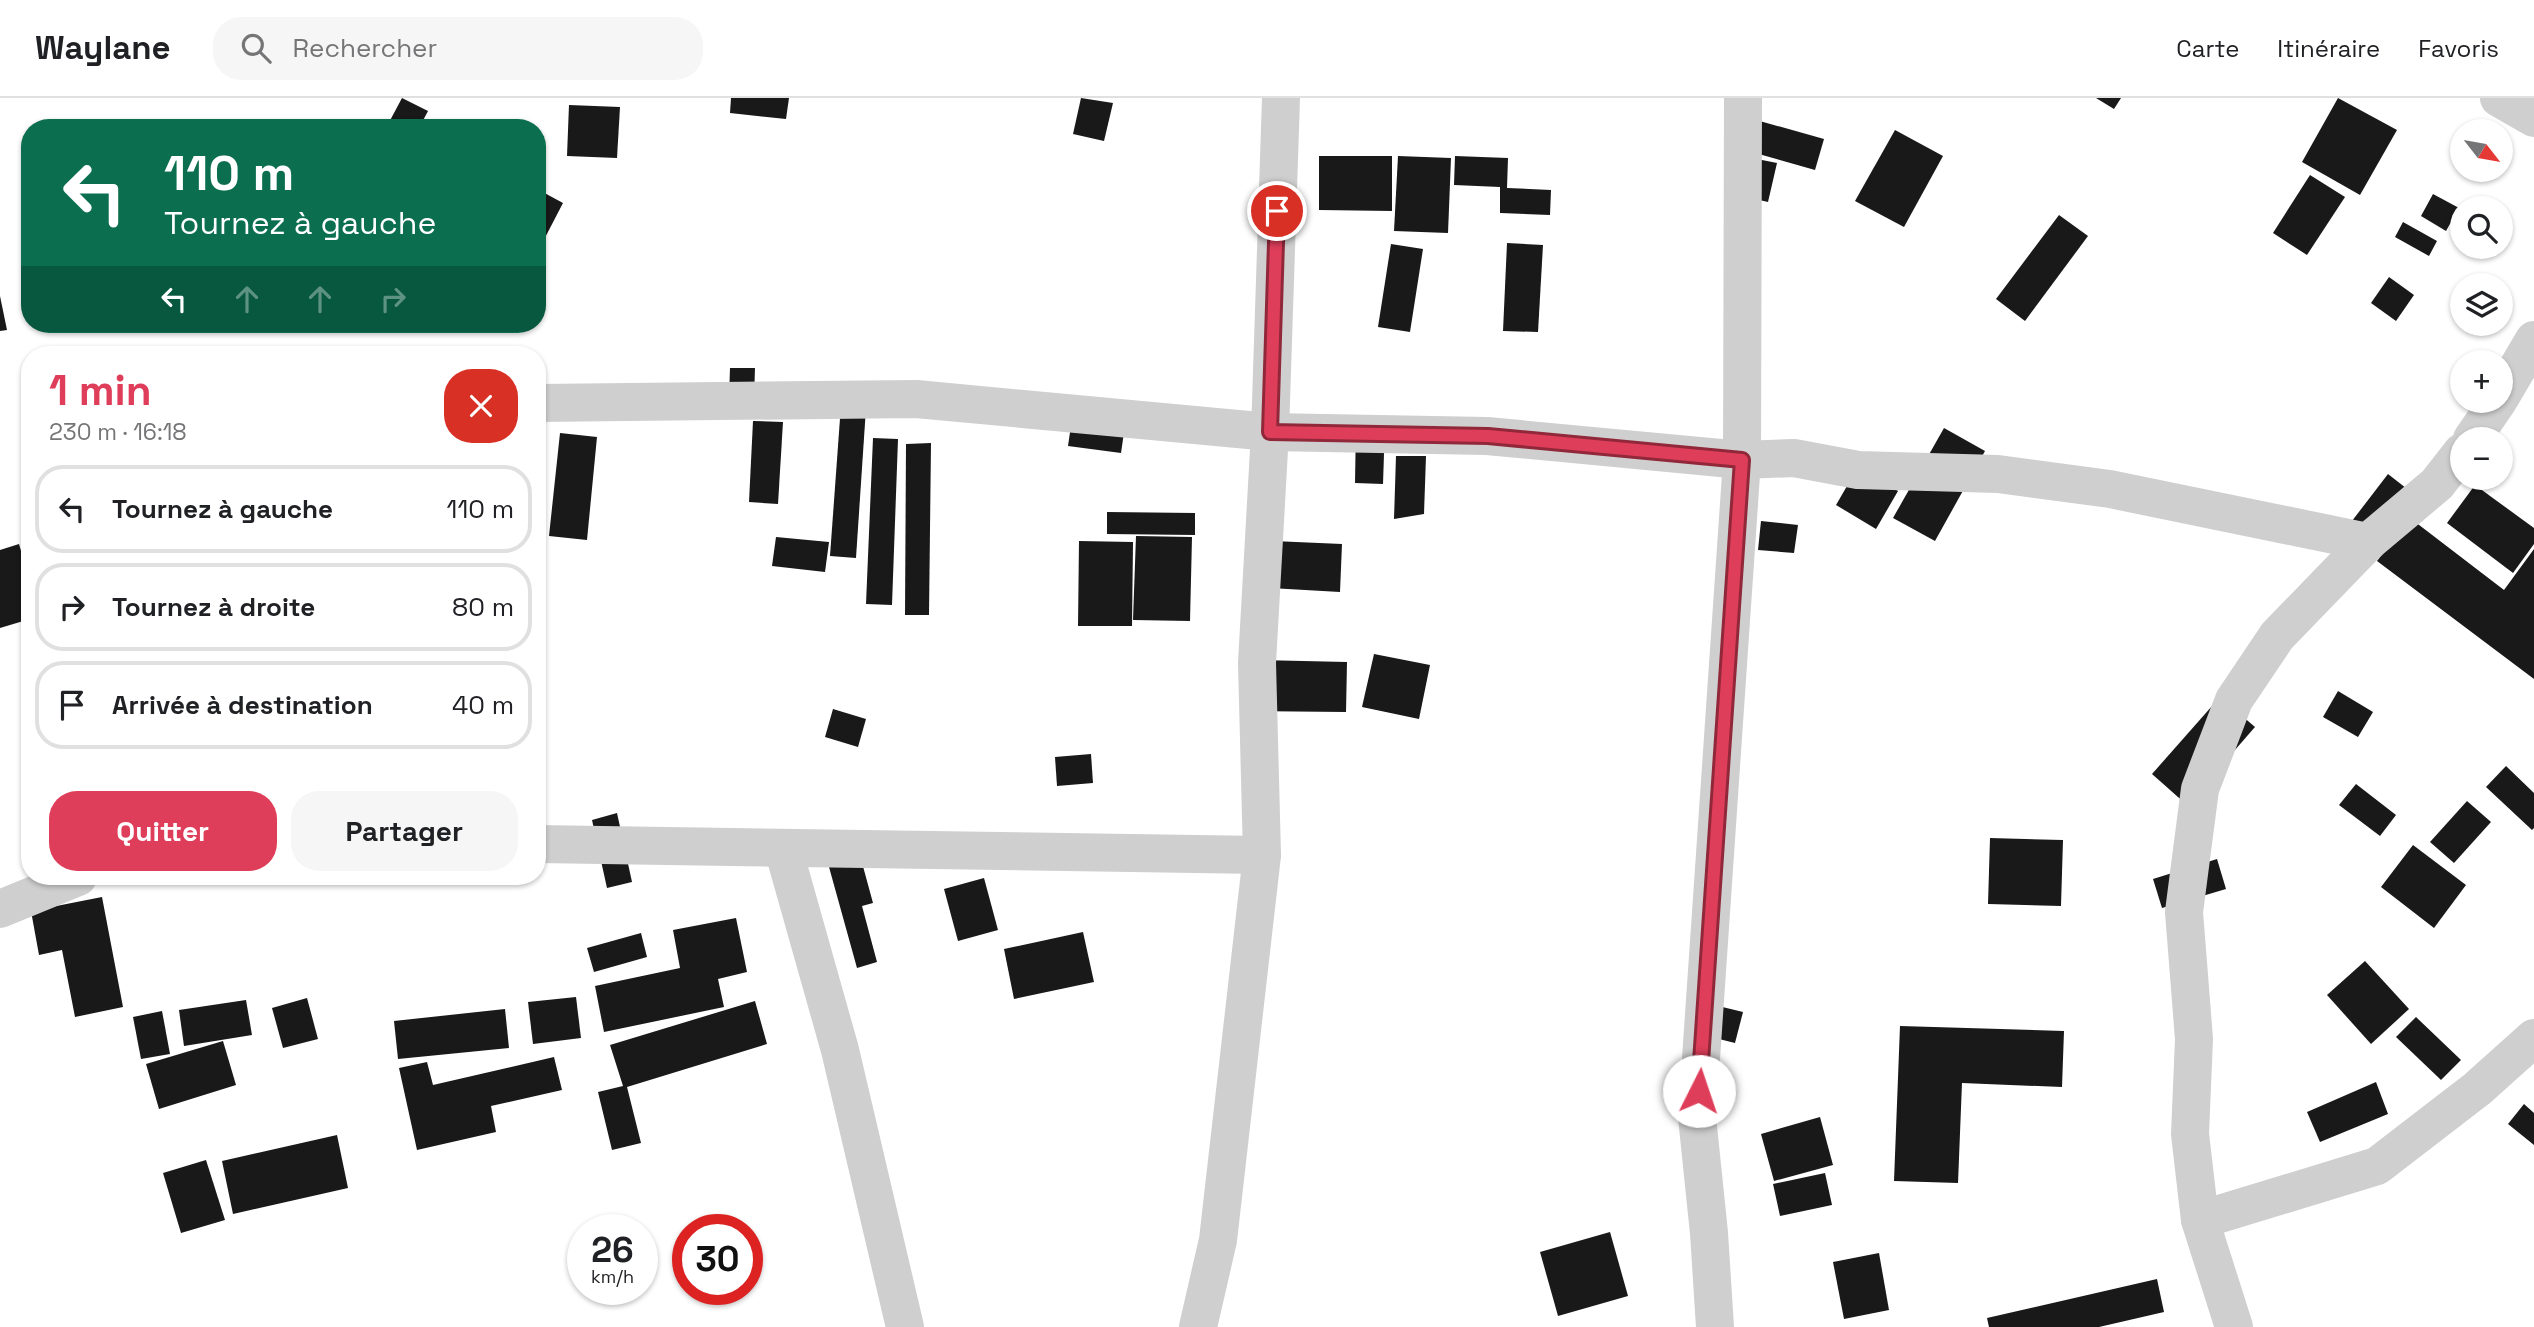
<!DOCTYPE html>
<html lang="fr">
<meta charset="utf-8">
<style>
:root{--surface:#fff;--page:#f6f6f6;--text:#202124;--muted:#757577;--line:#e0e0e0;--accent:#df3e5a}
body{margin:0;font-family:"Space Grotesk",sans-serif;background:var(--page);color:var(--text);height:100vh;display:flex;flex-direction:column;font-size:26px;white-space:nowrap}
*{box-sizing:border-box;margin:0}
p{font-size:23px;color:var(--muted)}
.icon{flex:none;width:38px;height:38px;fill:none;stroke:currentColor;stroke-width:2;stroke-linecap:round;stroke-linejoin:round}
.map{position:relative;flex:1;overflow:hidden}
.sheet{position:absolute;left:21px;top:248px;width:525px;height:539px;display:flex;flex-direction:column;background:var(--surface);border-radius:28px;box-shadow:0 2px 5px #0004}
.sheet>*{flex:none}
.hud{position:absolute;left:21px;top:21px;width:525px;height:214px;border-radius:28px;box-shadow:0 2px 5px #0004;background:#0b6e4f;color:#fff;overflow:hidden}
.needle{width:46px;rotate:121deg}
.fabs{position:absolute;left:2450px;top:21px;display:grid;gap:14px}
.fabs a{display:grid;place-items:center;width:63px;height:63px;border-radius:50%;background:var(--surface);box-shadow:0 2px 5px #0004;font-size:35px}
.speed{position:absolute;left:567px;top:1116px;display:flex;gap:14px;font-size:35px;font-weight:700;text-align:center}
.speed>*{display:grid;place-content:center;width:91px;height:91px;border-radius:50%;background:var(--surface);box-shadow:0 2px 5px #0004;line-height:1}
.speed small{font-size:18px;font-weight:400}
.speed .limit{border:10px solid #d22;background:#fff;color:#111}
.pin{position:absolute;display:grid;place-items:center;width:60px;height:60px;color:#fff;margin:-30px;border:4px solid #fff;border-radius:50%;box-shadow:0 2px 7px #0007}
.me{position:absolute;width:77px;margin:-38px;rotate:4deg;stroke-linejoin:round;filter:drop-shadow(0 0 5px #0008)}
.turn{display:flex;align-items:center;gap:24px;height:147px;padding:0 28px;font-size:32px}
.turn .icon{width:91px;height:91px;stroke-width:2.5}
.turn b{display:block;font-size:49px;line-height:60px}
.lanes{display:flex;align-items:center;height:66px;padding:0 28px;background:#0003;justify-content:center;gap:35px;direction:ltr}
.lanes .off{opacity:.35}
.round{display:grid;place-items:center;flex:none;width:74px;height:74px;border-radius:28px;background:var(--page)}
.summary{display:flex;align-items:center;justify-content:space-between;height:119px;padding:0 28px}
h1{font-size:42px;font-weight:700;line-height:52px;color:var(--accent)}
.action{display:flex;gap:14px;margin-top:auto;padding:14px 28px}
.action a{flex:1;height:80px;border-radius:28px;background:var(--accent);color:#fff;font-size:28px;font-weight:700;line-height:80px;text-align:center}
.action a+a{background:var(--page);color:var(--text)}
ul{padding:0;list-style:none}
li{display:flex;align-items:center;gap:21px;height:88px;margin:0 14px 10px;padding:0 14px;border:4px solid var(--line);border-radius:28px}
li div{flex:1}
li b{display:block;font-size:26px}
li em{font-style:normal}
header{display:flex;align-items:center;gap:42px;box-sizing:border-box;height:98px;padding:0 35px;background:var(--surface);border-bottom:2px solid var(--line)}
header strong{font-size:33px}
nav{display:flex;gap:38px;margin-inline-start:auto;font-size:24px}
.search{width:490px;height:63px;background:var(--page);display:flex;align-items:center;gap:18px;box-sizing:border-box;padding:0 24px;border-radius:28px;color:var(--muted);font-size:26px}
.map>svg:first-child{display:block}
.building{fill:#191919}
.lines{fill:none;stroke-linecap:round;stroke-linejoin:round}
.minor{stroke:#cfcfcf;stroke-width:38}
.route-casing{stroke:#91283a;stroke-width:18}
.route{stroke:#df3e5a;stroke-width:12}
</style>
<header>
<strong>Waylane</strong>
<div class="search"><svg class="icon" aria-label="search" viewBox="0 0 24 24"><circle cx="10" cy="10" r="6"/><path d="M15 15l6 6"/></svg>Rechercher</div>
<nav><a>Carte</a><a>Itinéraire</a><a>Favoris</a></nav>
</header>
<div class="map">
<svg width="2534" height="1229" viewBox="0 0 2534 1229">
<rect width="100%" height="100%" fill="#fff"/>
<g class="building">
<path d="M402 0 428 13 419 30H386Z"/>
<path d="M731 0H789L786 21 730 15Z"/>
<path d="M1081 0 1113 5 1104 43 1073 36Z"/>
<path d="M2096 0H2121L2114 11Z"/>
<path d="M2338 0 2397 32 2360 97 2302 64Z"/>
<path d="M569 7 620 9 617 60 567 58Z"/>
<path d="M1749 20 1824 41 1815 72 1741 51Z"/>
<path d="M1895 32 1943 58 1904 129 1855 103Z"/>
<path d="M1319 58H1392V113L1319 112Z"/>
<path d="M1398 58 1451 60 1448 135 1394 133Z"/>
<path d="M1455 58 1508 60 1507 90 1551 92 1550 117 1500 115V89L1454 87Z"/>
<path d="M1752 60 1777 65 1768 104 1742 98Z"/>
<path d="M2310 77 2345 99 2307 157 2273 135Z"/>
<path d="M537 91 563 105 537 155Z"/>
<path d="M2433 96 2459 110 2446 133 2421 118Z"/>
<path d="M2059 117 2088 138 2025 223 1996 201Z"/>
<path d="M2403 124 2437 143 2429 158 2395 139Z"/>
<path d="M1507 145 1543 147 1538 234 1503 233Z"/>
<path d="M1391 146 1423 151 1410 234 1378 229Z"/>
<path d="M2389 179 2414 197 2396 223 2371 205Z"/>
<path d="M0 198 7 232 0 233Z"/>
<path d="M730 270H755L754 301 729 300Z"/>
<path d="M842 293 867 295 856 460 830 458Z"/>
<path d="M1075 300 1128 307 1121 355 1068 348Z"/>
<path d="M753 323 783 324 778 406 749 404Z"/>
<path d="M1356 325 1385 326 1383 386 1355 385Z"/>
<path d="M1944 330 1985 353 1935 443 1893 420Z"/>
<path d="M560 335 597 339 587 442 549 438Z"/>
<path d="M873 340 898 341 892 507 866 506Z"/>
<path d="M931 345 929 517H905L906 346Z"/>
<path d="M537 352 545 353 539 398H537Z"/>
<path d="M1396 358H1426L1424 416 1394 421Z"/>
<path d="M1858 369 1898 393 1876 431 1836 407Z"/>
<path d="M2388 376 2420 401 2342 436Z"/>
<path d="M2475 387 2534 430V446L2513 475 2447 425Z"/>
<path d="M1107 414 1195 415V437L1107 436Z"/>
<path d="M2410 420 2504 492 2534 451V581L2377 463Z"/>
<path d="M1761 423 1798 427 1794 455 1758 452Z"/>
<path d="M1136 438 1192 439 1190 523 1133 522Z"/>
<path d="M776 439 829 444 825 474 772 468Z"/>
<path d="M1079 443 1133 444 1132 528H1078Z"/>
<path d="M1273 443 1342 446 1340 494 1270 490Z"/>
<path d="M19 446 30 484V521L0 530V452Z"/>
<path d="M1374 556 1430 567 1419 621 1362 609Z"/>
<path d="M1258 562 1347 564 1346 614 1257 613Z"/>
<path d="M2338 593 2373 614 2358 639 2323 619Z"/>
<path d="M2220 599 2255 629 2187 707 2152 676Z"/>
<path d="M833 611 866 621 858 649 825 639Z"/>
<path d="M1091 656 1093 685 1057 688 1055 659Z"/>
<path d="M2506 668 2534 695V730L2532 732 2486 689Z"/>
<path d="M2356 686 2396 717 2380 738 2339 707Z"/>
<path d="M2467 703 2491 724 2454 765 2430 744Z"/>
<path d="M617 715 632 784 607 790 592 722Z"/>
<path d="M1990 740 2063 742 2061 808 1988 806Z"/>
<path d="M2413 747 2466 787 2434 830 2381 789Z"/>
<path d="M861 761 873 805 862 808 877 864 857 870 829 769Z"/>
<path d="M2217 761 2226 791 2162 810 2153 781Z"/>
<path d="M984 780 998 832 958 843 944 791Z"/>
<path d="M102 799 123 909 75 919 62 852 39 857 31 813Z"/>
<path d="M736 820 747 874 718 881 724 909 604 934 595 888 680 870 673 832Z"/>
<path d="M1083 834 1094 884 1014 901 1004 851Z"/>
<path d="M641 835 647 859 594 874 587 850Z"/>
<path d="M2365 863 2409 911 2371 946 2327 897Z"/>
<path d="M576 899 581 940 533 946 528 904Z"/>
<path d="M307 900 318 941 283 950 272 910Z"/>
<path d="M246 902 252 937 184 948 179 912Z"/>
<path d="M755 903 767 946 627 989 641 1045 612 1052 598 994 623 988 610 947Z"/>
<path d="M1706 905 1743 914 1735 945 1699 936Z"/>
<path d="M505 911 509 950 398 961 394 923Z"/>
<path d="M162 913 170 956 141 961 133 919Z"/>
<path d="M2416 919 2461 962 2441 982 2396 939Z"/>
<path d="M1900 928 2064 933 2062 989 1962 985 1958 1085 1894 1083Z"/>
<path d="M223 943 236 987 159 1011 146 966Z"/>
<path d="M554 959 562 992 491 1008 496 1034 417 1052 399 970 427 964 433 987Z"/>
<path d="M2376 984 2388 1016 2320 1044 2307 1014Z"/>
<path d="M2524 1006 2534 1015V1047L2508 1026Z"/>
<path d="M1820 1019 1833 1067 1774 1083 1761 1036Z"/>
<path d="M337 1037 348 1090 233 1116 222 1063Z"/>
<path d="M206 1062 225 1122 181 1135 163 1075Z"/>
<path d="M1825 1075 1832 1107 1780 1118 1773 1086Z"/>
<path d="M1610 1134 1628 1198 1558 1218 1540 1154Z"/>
<path d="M1879 1155 1889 1212 1844 1221 1833 1164Z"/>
<path d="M2157 1181 2164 1214 2099 1229H1989L1987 1220Z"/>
</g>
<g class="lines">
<g class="minor">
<path d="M2499 0 2534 20"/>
<path d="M2501 298 2534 242"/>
<path d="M537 305 916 301 1270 334 1487 338 1742 362 1794 360 1858 372 1998 376 2110 391 2368 444"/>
<path d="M2472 341 2498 303"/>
<path d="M537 746 1262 757"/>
<path d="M783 750 840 952 905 1229"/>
<path d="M0 811 78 779"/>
<path d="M2200 1122 2377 1068 2477 991 2534 940"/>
<path d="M1198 1229 1218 1142 1262 757 1257 565 1270 334 1281 0"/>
<path d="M1715 1229 1709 1135 1697 1019 1742 362 1743 0"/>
<path d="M2234 1229 2200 1122 2190 1036 2194 941 2184 814 2200 691 2234 602 2277 538 2368 444 2437 386 2462 354"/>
</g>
</g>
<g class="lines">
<g class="route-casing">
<path id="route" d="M1277 113 1270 334 1488 338 1742 362 1699 993"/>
</g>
<use href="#route" class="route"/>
</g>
</svg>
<div class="fabs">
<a><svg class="needle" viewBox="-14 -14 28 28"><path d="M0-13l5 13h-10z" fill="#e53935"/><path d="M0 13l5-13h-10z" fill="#757577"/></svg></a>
<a><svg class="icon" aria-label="search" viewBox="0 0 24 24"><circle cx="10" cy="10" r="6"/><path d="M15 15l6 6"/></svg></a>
<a><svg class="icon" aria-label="layers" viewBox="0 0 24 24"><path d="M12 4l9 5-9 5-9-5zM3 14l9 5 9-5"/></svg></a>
<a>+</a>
<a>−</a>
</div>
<div class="speed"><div>26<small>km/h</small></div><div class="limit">30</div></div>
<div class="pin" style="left:1277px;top:113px;background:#d93025"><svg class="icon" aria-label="arrive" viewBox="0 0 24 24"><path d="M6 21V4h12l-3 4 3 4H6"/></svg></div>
<svg class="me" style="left:1699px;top:993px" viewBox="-20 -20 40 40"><circle r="19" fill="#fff"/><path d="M0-13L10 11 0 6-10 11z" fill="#df3e5a"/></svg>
<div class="hud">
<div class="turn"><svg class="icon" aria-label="left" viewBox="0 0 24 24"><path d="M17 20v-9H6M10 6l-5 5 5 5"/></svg><div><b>110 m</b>Tournez à gauche</div></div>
<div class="lanes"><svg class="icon" aria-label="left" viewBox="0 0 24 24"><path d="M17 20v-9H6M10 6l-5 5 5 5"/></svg><svg class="icon off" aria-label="ahead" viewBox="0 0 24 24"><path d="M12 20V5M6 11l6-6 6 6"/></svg><svg class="icon off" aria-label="ahead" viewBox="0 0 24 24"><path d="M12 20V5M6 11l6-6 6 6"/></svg><svg class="icon off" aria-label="right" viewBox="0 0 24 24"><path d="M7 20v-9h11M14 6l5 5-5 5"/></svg></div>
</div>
<section class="sheet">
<div class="summary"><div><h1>1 min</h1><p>230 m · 16:18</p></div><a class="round" style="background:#d93025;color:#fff"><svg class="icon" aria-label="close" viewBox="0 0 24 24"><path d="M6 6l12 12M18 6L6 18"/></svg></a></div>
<ul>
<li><svg class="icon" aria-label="left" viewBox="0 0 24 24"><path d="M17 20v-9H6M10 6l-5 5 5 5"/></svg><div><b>Tournez à gauche</b></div><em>110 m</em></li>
<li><svg class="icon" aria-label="right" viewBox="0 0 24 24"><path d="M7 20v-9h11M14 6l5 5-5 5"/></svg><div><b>Tournez à droite</b></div><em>80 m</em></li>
<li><svg class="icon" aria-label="arrive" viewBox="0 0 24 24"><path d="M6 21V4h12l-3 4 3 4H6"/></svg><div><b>Arrivée à destination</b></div><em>40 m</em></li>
</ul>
<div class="action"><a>Quitter</a><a>Partager</a></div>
</section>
</div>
